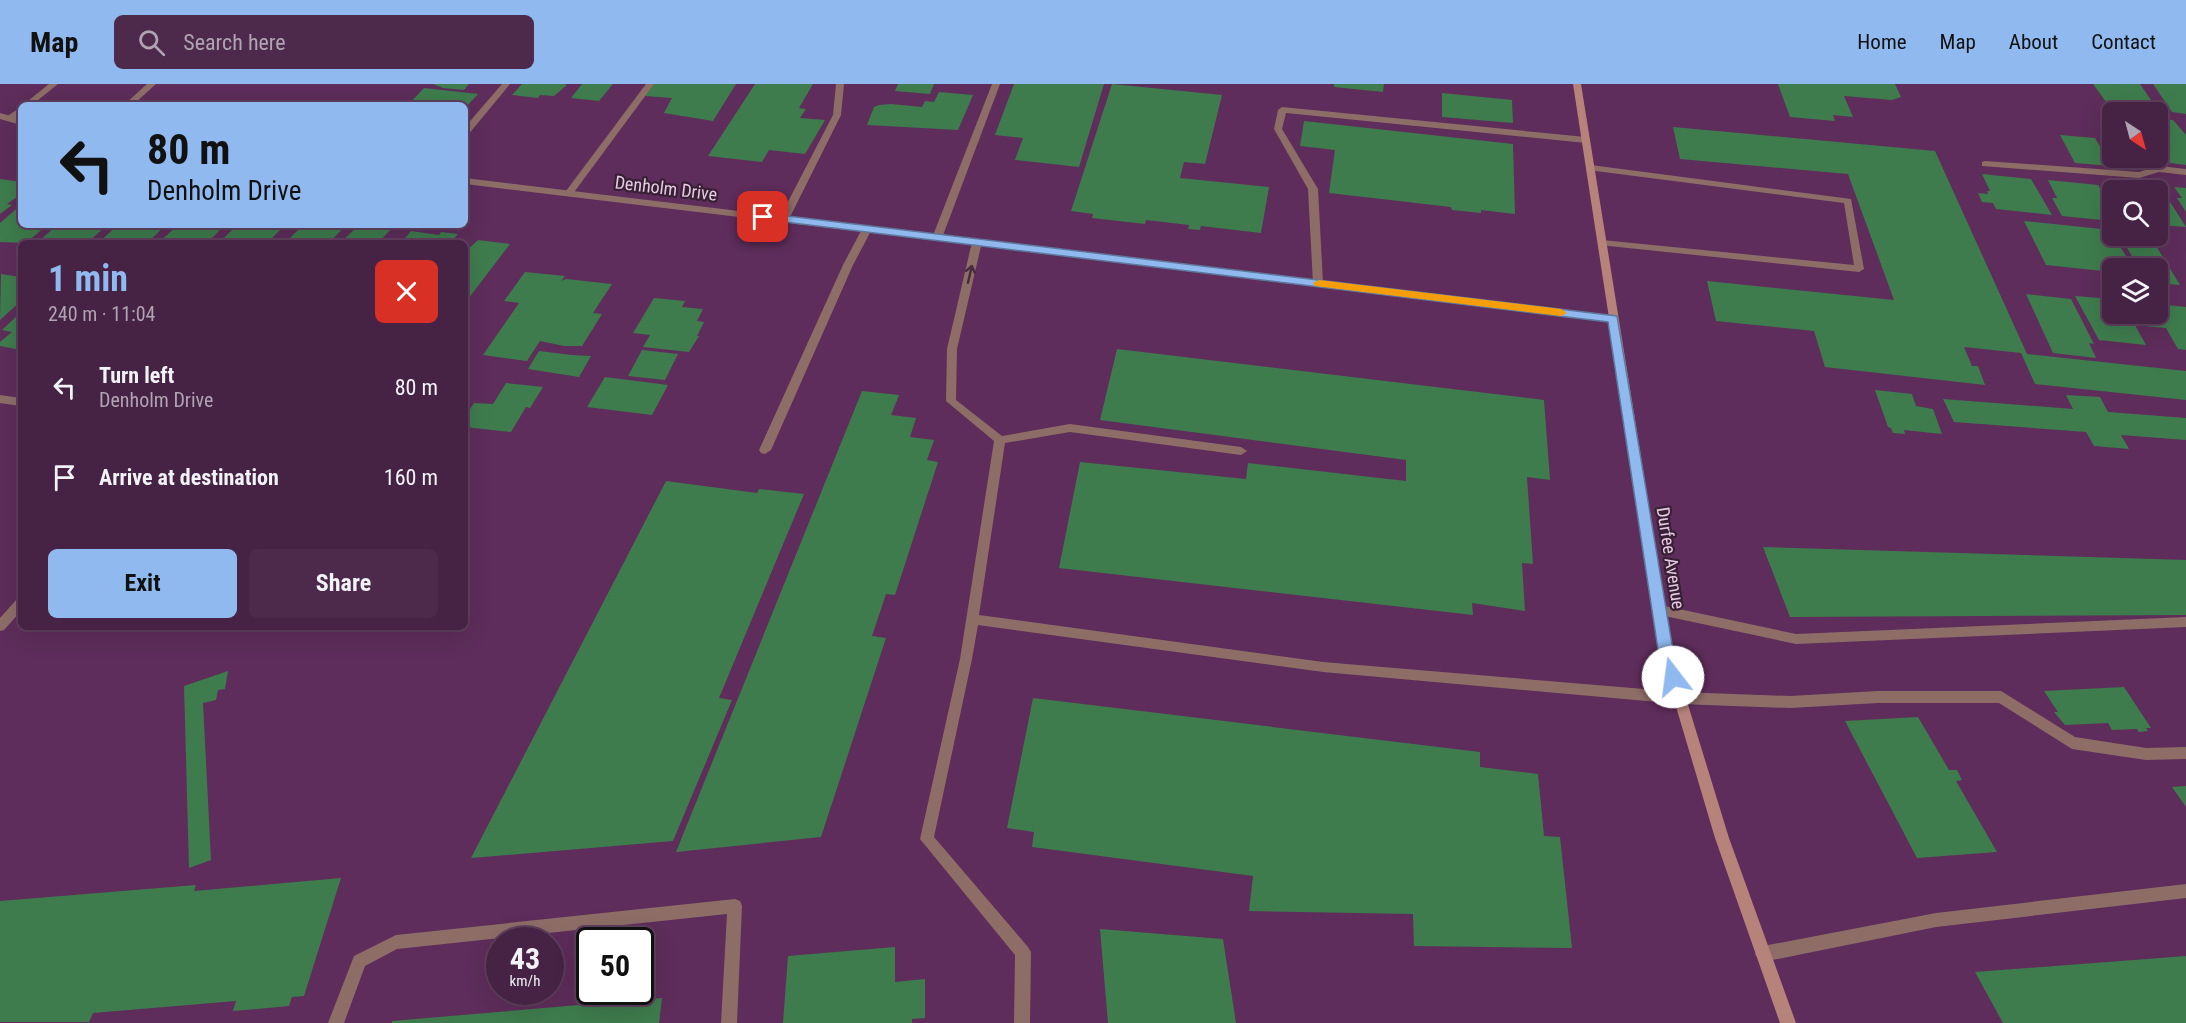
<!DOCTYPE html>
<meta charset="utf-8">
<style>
:root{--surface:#462244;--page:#4d2a4b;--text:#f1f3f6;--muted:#b0a4b2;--line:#5e3f5d;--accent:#90b9f0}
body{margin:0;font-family:"Roboto Condensed",sans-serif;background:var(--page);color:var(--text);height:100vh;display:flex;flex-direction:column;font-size:22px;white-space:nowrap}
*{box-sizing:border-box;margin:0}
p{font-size:20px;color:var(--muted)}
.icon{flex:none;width:33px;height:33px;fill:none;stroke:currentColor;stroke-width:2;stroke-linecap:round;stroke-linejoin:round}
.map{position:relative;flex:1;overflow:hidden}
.sheet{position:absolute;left:18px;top:156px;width:450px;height:390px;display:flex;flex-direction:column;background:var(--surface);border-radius:9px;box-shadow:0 6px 24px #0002,0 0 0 2px var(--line)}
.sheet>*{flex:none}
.hud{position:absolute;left:18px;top:18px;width:450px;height:126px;border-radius:9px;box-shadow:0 6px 24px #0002,0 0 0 2px var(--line);background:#90b9f0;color:#111;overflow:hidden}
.needle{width:39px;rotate:144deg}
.controls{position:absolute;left:2102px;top:18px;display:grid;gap:12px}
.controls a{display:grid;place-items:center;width:66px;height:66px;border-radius:9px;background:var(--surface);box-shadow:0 6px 24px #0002,0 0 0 2px var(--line);font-size:30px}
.speed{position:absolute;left:486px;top:843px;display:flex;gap:12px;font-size:30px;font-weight:700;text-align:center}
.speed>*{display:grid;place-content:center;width:78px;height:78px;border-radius:50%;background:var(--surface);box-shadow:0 6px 24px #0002,0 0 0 2px var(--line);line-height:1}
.speed small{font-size:15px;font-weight:400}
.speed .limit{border:3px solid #111;border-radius:9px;background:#fff;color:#111}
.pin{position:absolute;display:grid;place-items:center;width:51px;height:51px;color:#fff;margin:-26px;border-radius:12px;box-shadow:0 3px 9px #0006}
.me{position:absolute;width:66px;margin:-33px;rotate:345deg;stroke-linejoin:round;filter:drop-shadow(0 0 4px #0008)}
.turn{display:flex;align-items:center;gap:21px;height:126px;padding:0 30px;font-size:27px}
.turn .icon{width:78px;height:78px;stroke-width:2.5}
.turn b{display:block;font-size:42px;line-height:51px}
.round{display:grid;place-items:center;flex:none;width:63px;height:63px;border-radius:9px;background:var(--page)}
.overview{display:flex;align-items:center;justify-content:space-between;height:102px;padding:0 30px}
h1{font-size:36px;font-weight:700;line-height:45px;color:var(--accent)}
.cta{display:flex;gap:12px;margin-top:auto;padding:12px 30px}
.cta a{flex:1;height:69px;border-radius:9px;background:var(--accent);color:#111;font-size:24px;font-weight:700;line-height:69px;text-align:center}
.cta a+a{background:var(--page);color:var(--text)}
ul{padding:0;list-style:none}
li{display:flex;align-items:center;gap:18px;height:90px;padding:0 30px}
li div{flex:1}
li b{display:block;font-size:22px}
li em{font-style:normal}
header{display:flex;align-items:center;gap:36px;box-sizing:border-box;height:84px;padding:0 30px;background:var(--accent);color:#111}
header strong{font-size:28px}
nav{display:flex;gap:33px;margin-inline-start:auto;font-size:21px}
.search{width:420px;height:54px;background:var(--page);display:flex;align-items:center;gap:15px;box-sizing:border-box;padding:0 21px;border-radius:9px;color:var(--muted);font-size:22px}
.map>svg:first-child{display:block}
.building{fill:#3e7c4d}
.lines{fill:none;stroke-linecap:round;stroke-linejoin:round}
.service{fill:#8e6d67;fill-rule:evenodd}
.tertiary{fill:#8e6d67;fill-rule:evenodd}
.secondary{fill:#b6837a;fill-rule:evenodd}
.oneway{stroke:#442c3c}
.route{fill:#90b9f0;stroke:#5e789c;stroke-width:1.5}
.slow{fill:#f59e0b}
.labels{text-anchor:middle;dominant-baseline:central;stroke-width:4.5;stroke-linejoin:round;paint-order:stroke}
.street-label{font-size:18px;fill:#e7c9e3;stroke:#372034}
</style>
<header>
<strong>Map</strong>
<div class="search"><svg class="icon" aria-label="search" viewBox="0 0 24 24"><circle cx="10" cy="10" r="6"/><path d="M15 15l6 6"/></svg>Search here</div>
<nav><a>Home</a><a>Map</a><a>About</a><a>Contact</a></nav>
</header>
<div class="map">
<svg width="2186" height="939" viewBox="0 0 2186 939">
<rect width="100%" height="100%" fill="#5e2d5b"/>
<g class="building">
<path d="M433 0H469L464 6 443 4Z"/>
<path d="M522 0H564L567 1 554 12 540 11 538 14 512 11Z"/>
<path d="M582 0H613L599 17 571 14Z"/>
<path d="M653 0H736L713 37 664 29 672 14 645 12Z"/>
<path d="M755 0H813L799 24 806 25 800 34 825 36 805 70 769 66 762 78 708 72Z"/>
<path d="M898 0H934L930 10 895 7Z"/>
<path d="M1014 0H1104L1079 83 1015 76 1023 54 995 51Z"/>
<path d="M1112 0 1222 11 1205 80 1184 78 1180 94 1269 103 1261 149 1201 142 1200 146 1188 145 1189 141 1146 136 1145 140 1092 134 1093 130 1071 127Z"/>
<path d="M1334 0H1384L1383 8 1334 3Z"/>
<path d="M1778 0H1895L1901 13 1892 16 1844 12 1853 33 1833 31 1835 37 1790 33Z"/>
<path d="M2093 0H2140L2158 26 2109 22Z"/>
<path d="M2153 0H2186V30L2172 28Z"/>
<path d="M424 4 478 10 465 24V21H408Z"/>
<path d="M939 8 973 11 958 46 867 41 874 23 879 21 891 20 922 23 925 17 934 18Z"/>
<path d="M1442 9 1512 16 1513 39 1442 33Z"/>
<path d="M2157 35 2173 36 2186 51V81L2170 79 2167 74 2157 73Z"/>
<path d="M1304 37 1513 60 1515 130 1481 126V129L1452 126 1451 123 1329 109 1335 66 1300 62Z"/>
<path d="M1673 43 1935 67 2027 270 2186 287V316L2035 300 2021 269 1964 263 1972 282H1978L1985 301 1825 283 1814 247 1716 237 1707 197 1894 216 1848 90 1680 75Z"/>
<path d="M2060 51 2095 54 2112 82 2075 79Z"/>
<path d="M1982 90 2031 95 2052 131 1996 125 1993 119 1982 118 1978 109 1988 110 1987 107H1990Z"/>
<path d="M0 95 21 98V110L7 120 12 121 0 130Z"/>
<path d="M2048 96 2098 101 2112 125V137L2062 132 2052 114H2057Z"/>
<path d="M2111 102 2147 105V106H2114Z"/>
<path d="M2174 103 2186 104V128L2177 114H2182Z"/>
<path d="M2157 106 2165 110 2186 143 2157 141Z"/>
<path d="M21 121V141H47L26 159 0 158V139Z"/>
<path d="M2024 137 2111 146 2112 152H2114L2133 184H2112V188L2046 181Z"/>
<path d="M57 141H107L87 159H37Z"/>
<path d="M118 141H166L147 159H98Z"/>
<path d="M225 141 207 159H158L177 142Z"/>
<path d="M237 141H275L272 144 281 145 267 159H219Z"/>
<path d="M296 141H346L329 159H280L283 155 288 156 298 146 292 145Z"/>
<path d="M359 141H361L391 145 378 159H340Z"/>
<path d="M411 147 439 151 441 148 458 150 450 159H401Z"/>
<path d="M2120 152H2150L2180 201 2157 199V184H2139Z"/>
<path d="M478 156 510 160 465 219V168Z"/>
<path d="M525 188 565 192 561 197 566 195 612 200 593 229 602 230 582 262H564L540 257 527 277 483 271 519 219 504 217Z"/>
<path d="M1 190 21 193V217L0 236Z"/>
<path d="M2026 210 2071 215 2094 260 2089 259 2096 274 2053 269Z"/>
<path d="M2075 212 2112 215V230H2157V220L2186 223V266L2178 265 2166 244 2135 241 2146 261 2099 256Z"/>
<path d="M654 214 685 217 682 223 703 225 697 237 704 238 697 252H699L689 268 643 263 650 251 633 249Z"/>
<path d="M21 228V266L0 262V258L12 248 2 246Z"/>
<path d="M1117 265 1544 316 1550 396 1527 393 1533 480 1522 479 1525 527 1472 519 1473 531 1059 484 1080 378 1246 395 1248 379 1406 397V376L1100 336Z"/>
<path d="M642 266 678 270 665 296 628 292Z"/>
<path d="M539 267 572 271 591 272 579 293 528 285Z"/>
<path d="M605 293 668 301 652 331 587 323Z"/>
<path d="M506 299 543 303 530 324 526 323 511 348 465 343V333L474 319 493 320Z"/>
<path d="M1875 306 1912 310 1916 322 1933 325 1942 350 1904 346 1905 350 1893 349 1891 344 1888 343Z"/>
<path d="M862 307 899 311 891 331 916 334 910 353 934 356 927 376 938 378 895 511 886 510 872 552 886 554 821 753 676 768Z"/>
<path d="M2066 311 2100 313 2108 328 2186 334V356L2121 351 2129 365 2094 362 2086 348 1954 338 1943 315 2073 325Z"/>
<path d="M666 397 757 409 759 405 804 410 719 614 732 616 673 757 471 774Z"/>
<path d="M1763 463 2186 476V531L1790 533Z"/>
<path d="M228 587 225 605 218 606 216 616 203 619 211 776 189 784 184 602Z"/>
<path d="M2124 603 2151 644H2146L2148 647 2139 648 2137 645 2112 646 2108 639 2065 641 2054 628H2058L2044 607Z"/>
<path d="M1033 614 1480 668V683L1538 690 1544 752 1560 753 1572 864 1414 862 1413 830 1249 827 1253 792 1032 763 1034 748 1007 744Z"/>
<path d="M1918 633 1949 686H1957L1962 696 1956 697 1997 768 1917 774 1845 637Z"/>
<path d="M2186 702V723L2172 703Z"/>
<path d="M341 794 304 912 292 913 289 922 233 927 236 917 93 929 89 938H0V817L196 801 194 807Z"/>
<path d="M1100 845 1223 855 1236 939H1108Z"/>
<path d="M895 863V898L925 895V934L912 935V939H783L788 872Z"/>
<path d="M2186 872V939H2003L1975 888Z"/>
<path d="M662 914 659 939H392V937Z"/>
</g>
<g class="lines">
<g class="service">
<path d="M49 0H58L32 21H23Z"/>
<path d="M147 0H156L133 21H124Z"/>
<path d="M502 0H510L468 51 465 52V43Z"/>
<path d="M646 0H654L572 111H566V107Z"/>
<path d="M836 0H844L841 31 789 135 787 137H781L779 135 833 31Z"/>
<path d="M992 0H1000L942 154 940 156H934L932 154Z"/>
<path d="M21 23V30L12 37H6V33Z"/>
<path d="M1282 23 1586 53 1590 56 1586 59 1286 29 1282 45 1318 105 1323 199 1318 202 1313 199 1308 105 1274 45 1278 26Z"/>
<path d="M1985 77 2139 88 2159 82 2186 85V91L2159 88 2139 94 1982 82V78Z"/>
<path d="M1591 81 1851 115 1864 185 1859 188 1599 161V157L1602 156 1854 181 1844 119 1588 86V82Z"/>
<path d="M867 142 872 145 853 181 771 366 765 370 761 369 759 366 843 181 862 145Z"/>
<path d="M977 155 982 158 957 265 956 316 1002 352 1070 340 1241 363 1247 367 1241 371 1070 348 1005 359 979 531 1323 578 1680 608 1790 612 1878 607H2001L2075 653 2146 664 2186 663V675L2146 676 2072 665 1999 619H1878L1790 624 1680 620 1323 588 978 541 972 575 934 753 1028 863 1031 868 1030 939H1014L1015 871 920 755 960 575 994 357 946 317 947 265 972 158Z"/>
<path d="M0 311 21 314V322L0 319Z"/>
<path d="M21 514V527L4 546 0 547V534L17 515Z"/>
<path d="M1660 521 1796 550 2186 533V543L1796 560 1660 531 1656 530 1654 526 1656 522Z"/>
<path d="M2186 800V814L1936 843 1763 878 1758 875 1755 870 1758 865 1763 862 1936 829Z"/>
<path d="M735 815 740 817 742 822 737 939H721L727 830 397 865 365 882 344 939H328L354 872 396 851Z"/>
</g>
<g class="tertiary">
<path d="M0 29 21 35V41L0 35Z"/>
<path d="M465 94 1613 232 1618 235 1613 238 465 100Z"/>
</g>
<path class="secondary" d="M1573 0H1581L1673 572 1729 754 1796 939H1780L1715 754 1661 572Z"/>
</g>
<defs><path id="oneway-shaft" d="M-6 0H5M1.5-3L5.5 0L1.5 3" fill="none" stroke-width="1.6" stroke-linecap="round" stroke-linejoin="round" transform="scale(1.5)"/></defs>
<use class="oneway" href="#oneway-shaft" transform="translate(970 190) rotate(-77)"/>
<path class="route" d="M763 129 1617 232 1674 572 1681 593 1678 598 1673 599 1668 598 1659 572 1608 238 759 135V130Z"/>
<path class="slow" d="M1319 196 1561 225 1567 229 1561 232 1315 202 1313 199Z"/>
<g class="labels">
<g class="street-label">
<text transform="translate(666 104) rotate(7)">Denholm Drive</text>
<text transform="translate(1671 474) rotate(81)">Durfee Avenue</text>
</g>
</g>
</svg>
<div class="controls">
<a><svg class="needle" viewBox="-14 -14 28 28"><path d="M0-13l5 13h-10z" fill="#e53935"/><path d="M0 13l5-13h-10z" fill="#b0a4b2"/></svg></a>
<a><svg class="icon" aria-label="search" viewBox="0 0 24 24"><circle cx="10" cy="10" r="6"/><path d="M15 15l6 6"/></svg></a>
<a><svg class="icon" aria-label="layers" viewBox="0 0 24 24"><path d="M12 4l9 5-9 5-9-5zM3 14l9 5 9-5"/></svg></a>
</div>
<div class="speed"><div>43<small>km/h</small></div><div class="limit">50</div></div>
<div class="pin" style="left:763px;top:133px;background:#d93025"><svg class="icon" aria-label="arrive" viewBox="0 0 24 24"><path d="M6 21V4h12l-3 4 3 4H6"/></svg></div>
<svg class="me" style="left:1673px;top:593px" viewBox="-20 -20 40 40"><circle r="19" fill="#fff"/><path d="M0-13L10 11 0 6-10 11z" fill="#90b9f0"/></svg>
<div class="hud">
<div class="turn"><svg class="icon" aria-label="left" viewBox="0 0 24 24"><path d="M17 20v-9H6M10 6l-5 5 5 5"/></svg><div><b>80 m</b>Denholm Drive</div></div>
</div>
<section class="sheet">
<div class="overview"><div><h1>1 min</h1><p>240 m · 11:04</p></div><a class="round" style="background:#d93025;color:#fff"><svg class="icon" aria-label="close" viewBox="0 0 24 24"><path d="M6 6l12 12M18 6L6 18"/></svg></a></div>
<ul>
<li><svg class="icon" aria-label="left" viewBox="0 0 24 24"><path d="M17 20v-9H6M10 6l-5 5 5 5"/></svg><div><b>Turn left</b><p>Denholm Drive</p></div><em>80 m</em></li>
<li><svg class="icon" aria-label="arrive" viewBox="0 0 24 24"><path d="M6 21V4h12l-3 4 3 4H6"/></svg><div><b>Arrive at destination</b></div><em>160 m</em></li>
</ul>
<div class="cta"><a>Exit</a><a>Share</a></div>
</section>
</div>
